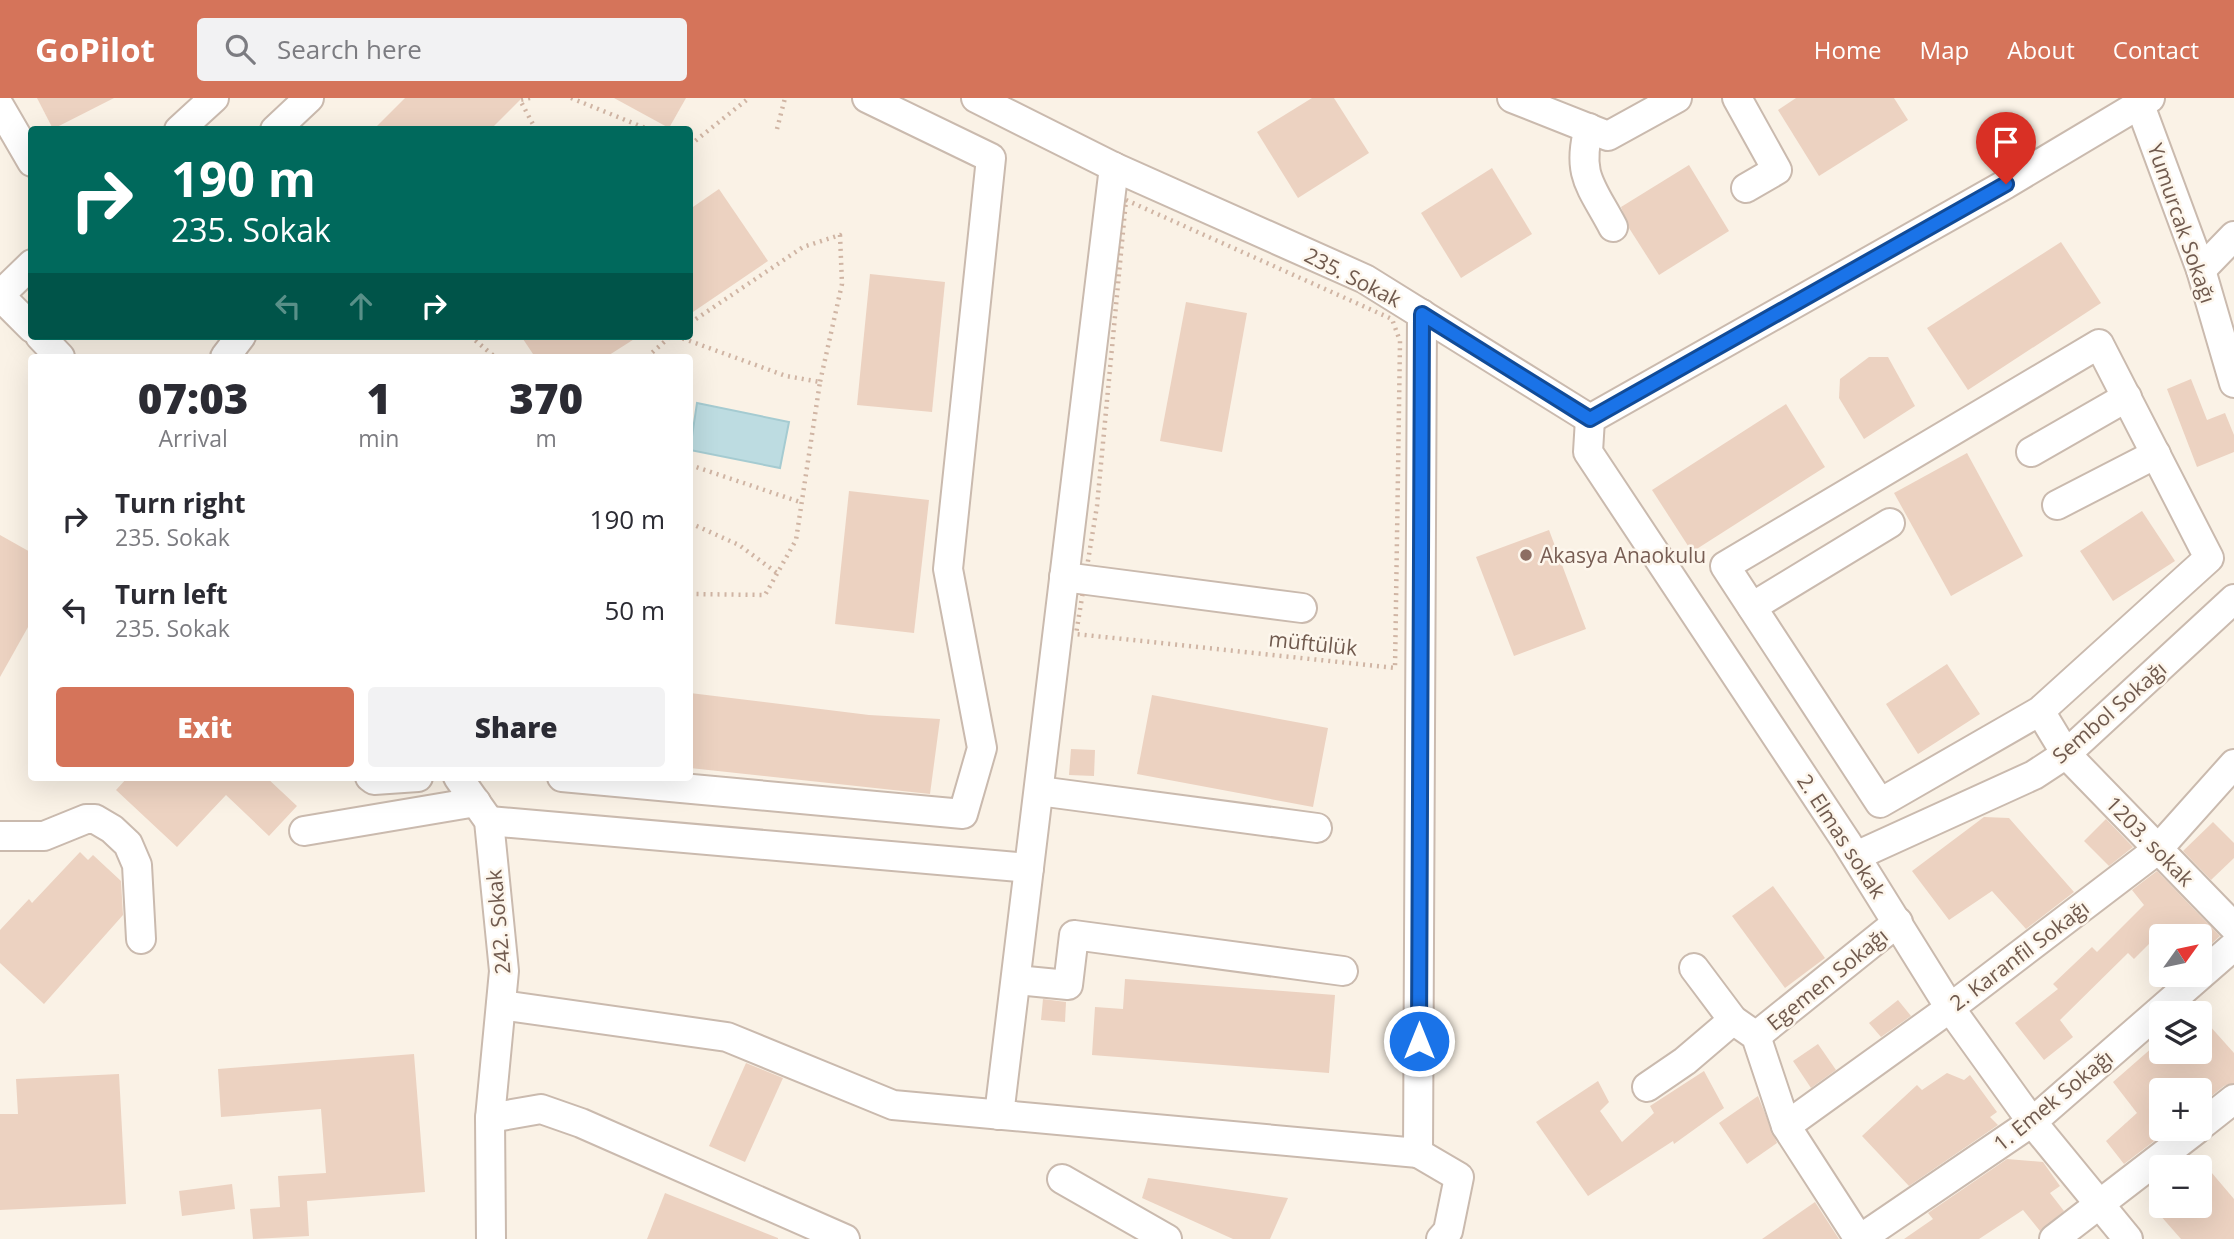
<!DOCTYPE html>
<meta charset="utf-8">
<style>
:root{--surface:#fff;--page:#f2f2f3;--text:#2b2b33;--muted:#7c7c81;--accent:#d5745a}
body{margin:0;font-family:"Open Sans",sans-serif;background:var(--page);color:var(--text);height:100vh;display:flex;flex-direction:column;font-size:26px;white-space:nowrap}
*{box-sizing:border-box;margin:0}
p{font-size:23px;color:var(--muted)}
.icon{flex:none;width:38px;height:38px;fill:none;stroke:currentColor;stroke-width:2;stroke-linecap:round;stroke-linejoin:round}
.map{position:relative;flex:1;overflow:hidden}
.side{position:absolute;left:28px;top:256px;width:665px;height:427px;display:flex;flex-direction:column;background:var(--surface);border-radius:7px;box-shadow:0 7px 28px #0002}
.side>*{flex:none}
.top-card{position:absolute;left:28px;top:28px;width:665px;height:214px;border-radius:7px;box-shadow:0 7px 28px #0002;background:#00695c;color:#fff;overflow:hidden}
.needle{width:46px;rotate:57deg}
.tools{position:absolute;left:2149px;top:826px;display:grid;gap:14px}
.tools a{display:grid;place-items:center;width:63px;height:63px;border-radius:7px;background:var(--surface);box-shadow:0 7px 28px #0002;font-size:35px}
.pin{position:absolute;display:grid;place-items:center;width:60px;height:60px;color:#fff;margin:-72px -30px;border-radius:50% 50% 50% 0;rotate:-45deg;box-shadow:0 0 7px #0007}
.pin .icon{rotate:45deg}
.me{position:absolute;width:77px;margin:-38px;rotate:0deg;stroke-linejoin:round;filter:drop-shadow(0 0 5px #0008)}
.turn{display:flex;align-items:center;gap:24px;height:147px;padding:0 28px;font-size:32px}
.turn .icon{width:91px;height:91px;stroke-width:2.5}
.turn b{display:block;font-size:49px;line-height:60px}
.lanes{display:flex;align-items:center;height:66px;padding:0 28px;background:#0003;justify-content:center;gap:35px;direction:ltr}
.lanes .off{opacity:.35}
.eta{display:flex;justify-content:space-evenly;align-items:center;height:119px;text-align:center}
.eta b{font-size:42px;font-weight:800;line-height:49px}
.button{display:flex;gap:14px;margin-top:auto;padding:14px 28px}
.button a{flex:1;height:80px;border-radius:7px;background:var(--accent);color:#fff;font-size:28px;font-weight:800;line-height:80px;text-align:center}
.button a+a{background:var(--page);color:var(--text)}
ul{padding:0;list-style:none}
li{display:flex;align-items:center;gap:21px;height:91px;padding:0 28px}
li div{flex:1}
li b{display:block;font-size:26px}
li em{font-style:normal}
header{display:flex;align-items:center;gap:42px;box-sizing:border-box;height:98px;padding:0 35px;background:var(--accent);color:#fff}
header strong{font-size:33px}
nav{display:flex;gap:38px;margin-inline-start:auto;font-size:24px}
.search{width:490px;height:63px;background:var(--page);display:flex;align-items:center;gap:18px;box-sizing:border-box;padding:0 24px;border-radius:7px;color:var(--muted);font-size:26px}
.map>svg:first-child{display:block}
.water{fill:#bddce1;stroke:#a5cbd1;stroke-width:2}
.building{fill:#ecd2c1}
.lines{fill:none;stroke-linecap:round;stroke-linejoin:round}
.minor-casing{stroke:#cabaae;stroke-width:32}
.path{stroke:#d0b5a4;stroke-width:4.5;stroke-dasharray:2 5;stroke-linecap:butt}
.minor{stroke:#fff;stroke-width:28}
.route-casing{stroke:#114b97;stroke-width:18}
.route{stroke:#1a73e8;stroke-width:12}
.education-dot{fill:#8d6e63;stroke:#fdf6ec;stroke-width:2.5}
.labels{text-anchor:middle;dominant-baseline:central;stroke-width:5;stroke-linejoin:round;paint-order:stroke}
.street-label{font-size:21px;fill:#705a4e;stroke:#fdf6ec}
.education-label{font-size:21px;fill:#785e54;stroke:#fdf6ec;text-anchor:start}
</style>
<header>
<strong>GoPilot</strong>
<div class="search"><svg class="icon" aria-label="search" viewBox="0 0 24 24"><circle cx="10" cy="10" r="6"/><path d="M15 15l6 6"/></svg>Search here</div>
<nav><a>Home</a><a>Map</a><a>About</a><a>Contact</a></nav>
</header>
<div class="map">
<svg width="2234" height="1141" viewBox="0 0 2234 1141">
<rect width="100%" height="100%" fill="#faf2e6"/>
<path class="water" d="M697 305 789 324 780 370 690 352Z"/>
<g class="building">
<path d="M37 0H114L53 31Z"/>
<path d="M405 0H522L490 32H373Z"/>
<path d="M614 0H686L669 30Z"/>
<path d="M1312 0H1334L1369 55 1298 100 1257 34Z"/>
<path d="M1796 0H1894L1908 22 1819 78 1778 12Z"/>
<path d="M1689 67 1729 133 1659 177 1629 130 1621 109Z"/>
<path d="M1492 70 1532 136 1461 180 1421 115Z"/>
<path d="M719 91 768 163 690 216V111Z"/>
<path d="M2061 144 2101 205 1968 292 1927 230Z"/>
<path d="M870 176 945 184 932 314 857 307Z"/>
<path d="M1186 204 1247 215 1222 354 1160 343Z"/>
<path d="M521 238H639L606 259H535Z"/>
<path d="M1869 259H1888L1915 308 1864 341 1839 300 1840 281Z"/>
<path d="M2191 281 2207 322 2225 315 2234 337V354L2197 369 2167 291Z"/>
<path d="M1786 306 1825 369 1692 454 1652 392Z"/>
<path d="M1967 355 2023 458 1951 498 1894 395Z"/>
<path d="M849 393 929 402 914 535 835 526Z"/>
<path d="M2142 413 2175 463 2113 503 2080 453Z"/>
<path d="M1549 432 1586 531 1514 558 1476 459Z"/>
<path d="M0 437 32 455V522L0 579Z"/>
<path d="M1947 566 1980 616 1918 656 1886 606Z"/>
<path d="M690 595 869 617 940 621 930 696 690 670Z"/>
<path d="M1152 597 1328 630 1313 709 1137 676Z"/>
<path d="M1071 651 1095 652 1094 678 1069 677Z"/>
<path d="M128 679H266L297 708 269 738 226 697 177 749 116 692Z"/>
<path d="M1984 719 2009 720 2074 794 2026 831 1992 793 1949 822 1912 773Z"/>
<path d="M2106 721 2133 749 2109 768 2084 743Z"/>
<path d="M2213 724 2234 745V760L2211 782 2183 753Z"/>
<path d="M80 754 88 762 93 757 121 783 123 817 44 906 0 865V832L29 801 32 805Z"/>
<path d="M2157 773 2220 838 2200 856V838H2175L2166 829 2134 861 2128 855 2060 922 2073 939 2044 962 2015 925 2058 891 2053 886 2092 849 2097 854 2144 807 2132 792Z"/>
<path d="M1773 788 1825 860 1785 890 1732 818Z"/>
<path d="M1125 881 1335 897 1329 975 1092 957 1095 909 1123 911Z"/>
<path d="M1043 901 1066 904 1065 924 1041 922Z"/>
<path d="M1898 902 1911 918 1881 939 1869 925Z"/>
<path d="M2200 917 2234 955V985L2224 988 2200 1007V992H2161V1031H2170L2124 1066 2106 1043 2137 1015 2113 984 2161 942V954H2200Z"/>
<path d="M1818 946 1836 972 1811 990 1793 963Z"/>
<path d="M414 956 425 1094 307 1103 309 1138 253 1141 250 1111 280 1109 278 1078 326 1075 321 1011 221 1019 218 971Z"/>
<path d="M746 965 783 980 745 1064 709 1048Z"/>
<path d="M1704 973 1724 1010 1674 1046 1673 1043 1588 1098 1536 1024 1598 983 1609 1004 1600 1013 1622 1044 1654 1015 1650 1008Z"/>
<path d="M1947 975 1964 982 1970 977 1997 1014 1990 1019 1998 1027 1909 1088 1862 1038 1917 987 1922 992Z"/>
<path d="M119 976 126 1106 0 1112V1016H18L16 981Z"/>
<path d="M1758 998 1777 1045 1747 1066 1719 1025Z"/>
<path d="M2007 1061 2043 1064 2060 1088 2050 1095 2064 1113 2040 1133 2023 1112 1979 1141H1904L1933 1121 1928 1115Z"/>
<path d="M2200 1061 2234 1101V1141H2181L2152 1108H2200Z"/>
<path d="M1148 1080 1288 1100 1270 1141H1233L1142 1100Z"/>
<path d="M232 1086 235 1111 182 1118 179 1093Z"/>
<path d="M665 1095 778 1140V1141H647Z"/>
<path d="M1815 1104 1839 1141H1762Z"/>
</g>
<g class="lines">
<g class="minor-casing">
<g id="minor">
<path d="M976 0 1114 69 1365 181 1590 321 2006 86 2150 0"/>
<path d="M1512 0 1608 38 1677 0"/>
<path d="M1737 0 1777 72 1746 90"/>
<path d="M2140 7 2201 172 2234 285"/>
<path d="M0 9 32 64"/>
<path d="M1589 30C1576 77 1592 89 1613 129"/>
<path d="M179 32 214 0"/>
<path d="M275 32 309 0"/>
<path d="M2201 172 2234 138"/>
<path d="M0 197 32 166"/>
<path d="M0 198 32 230"/>
<path d="M40 238 60 259"/>
<path d="M225 259 241 238"/>
<path d="M1590 321 1588 354 1846 743 1950 910 2032 1024 2128 1141"/>
<path d="M2031 354 2127 299"/>
<path d="M2057 407 2156 356"/>
<path d="M1064 479 1302 510"/>
<path d="M1752 509 1890 425"/>
<path d="M2040 613 1880 705 1725 468 2099 246 2209 460 2040 613 2066 656 2234 829"/>
<path d="M370 679 374 682 418 679"/>
<path d="M458 679 489 723 504 873 490 1020 491 1141"/>
<path d="M562 679 963 716 982 650 948 471 991 60 867 0"/>
<path d="M1039 693 1317 730"/>
<path d="M489 723 1029 770"/>
<path d="M304 733 476 704"/>
<path d="M0 738H44L86 721H95L112 731 128 746 137 767 141 841"/>
<path d="M1856 758 2034 677 2066 656 2234 501"/>
<path d="M1694 870 1733 922 1756 938 1786 1028 1859 1141"/>
<path d="M1016 882 1068 887 1074 837 1343 873"/>
<path d="M501 907 727 939 893 1007 1418 1055 1422 216"/>
<path d="M1756 938 1898 824"/>
<path d="M1647 989 1685 963 1733 922"/>
<path d="M999 1017 1114 69"/>
<path d="M490 1020 541 1011 581 1025 845 1141"/>
<path d="M1786 1028 1950 910 2157 752 2234 666"/>
<path d="M2200 1028 2234 1001"/>
<path d="M1418 1055 1459 1079 1448 1133 1441 1141"/>
<path d="M1062 1081 1167 1141"/>
<path d="M1860 1141 2032 1024 2234 848"/>
<path d="M2054 1141 2197 1031"/>
</g>
</g>
<g class="path">
<path d="M530 0 520 2 536 32"/>
<path d="M571 0 650 32"/>
<path d="M777 31 785 0"/>
<path d="M690 47 749 0"/>
<path d="M1126 102 1392 221 1400 243 1395 570 1076 536 1097 408Z"/>
<path d="M690 225 803 149 840 137 842 186 820 284"/>
<path d="M470 238 495 259"/>
<path d="M676 238 786 278 820 284 796 442 765 497 690 496"/>
<path d="M647 259 671 238"/>
<path d="M690 367 800 404"/>
<path d="M690 425 739 447 777 475"/>
</g>
<use href="#minor" class="minor"/>
</g>
<g class="lines">
<g class="route-casing">
<path id="route" d="M1419 943 1422 216 1590 321 2006 86"/>
</g>
<use href="#route" class="route"/>
</g>
<circle class="education-dot" cx="1526" cy="457" r="7"/>
<g class="labels">
<g class="street-label">
<text transform="translate(2182 125) rotate(71)">Yumurcak Sokağı</text>
<text transform="translate(1353 179) rotate(27)">235. Sokak</text>
<text transform="translate(1313 545) rotate(6)">müftülük</text>
<text transform="translate(2109 614) rotate(-41)">Sembol Sokağı</text>
<text transform="translate(1842 738) rotate(57)">2. Elmas sokak</text>
<text transform="translate(2150 743) rotate(46)">1203. sokak</text>
<text transform="translate(498 824) rotate(-95)">242. Sokak</text>
<text transform="translate(2019 857) rotate(-37)">2. Karanfil Sokağı</text>
<text transform="translate(1827 881) rotate(-39)">Egemen Sokağı</text>
<text transform="translate(2053 1002) rotate(-39)">1. Emek Sokağı</text>
</g>
<g class="education-label">
<text x="1540" y="457">Akasya Anaokulu</text>
</g>
</g>
</svg>
<div class="tools">
<a><svg class="needle" viewBox="-14 -14 28 28"><path d="M0-13l5 13h-10z" fill="#e53935"/><path d="M0 13l5-13h-10z" fill="#7c7c81"/></svg></a>
<a><svg class="icon" aria-label="layers" viewBox="0 0 24 24"><path d="M12 4l9 5-9 5-9-5zM3 14l9 5 9-5"/></svg></a>
<a>+</a>
<a>−</a>
</div>
<div class="pin" style="left:2006px;top:86px;background:#d93025"><svg class="icon" aria-label="arrive" viewBox="0 0 24 24"><path d="M6 21V4h12l-3 4 3 4H6"/></svg></div>
<svg class="me" style="left:1419px;top:943px" viewBox="-20 -20 40 40"><circle r="17" fill="#1a73e8" stroke="#fff" stroke-width="3"/><path d="M0-11L8 9 0 5-8 9z" fill="#fff"/></svg>
<div class="top-card">
<div class="turn"><svg class="icon" aria-label="right" viewBox="0 0 24 24"><path d="M7 20v-9h11M14 6l5 5-5 5"/></svg><div><b>190 m</b>235. Sokak</div></div>
<div class="lanes"><svg class="icon off" aria-label="left" viewBox="0 0 24 24"><path d="M17 20v-9H6M10 6l-5 5 5 5"/></svg><svg class="icon off" aria-label="ahead" viewBox="0 0 24 24"><path d="M12 20V5M6 11l6-6 6 6"/></svg><svg class="icon" aria-label="right" viewBox="0 0 24 24"><path d="M7 20v-9h11M14 6l5 5-5 5"/></svg></div>
</div>
<section class="side">
<div class="eta">
<div><b>07:03</b><p>Arrival</p></div>
<div><b>1</b><p>min</p></div>
<div><b>370</b><p>m</p></div>
</div>
<ul>
<li><svg class="icon" aria-label="right" viewBox="0 0 24 24"><path d="M7 20v-9h11M14 6l5 5-5 5"/></svg><div><b>Turn right</b><p>235. Sokak</p></div><em>190 m</em></li>
<li><svg class="icon" aria-label="left" viewBox="0 0 24 24"><path d="M17 20v-9H6M10 6l-5 5 5 5"/></svg><div><b>Turn left</b><p>235. Sokak</p></div><em>50 m</em></li>
</ul>
<div class="button"><a>Exit</a><a>Share</a></div>
</section>
</div>
